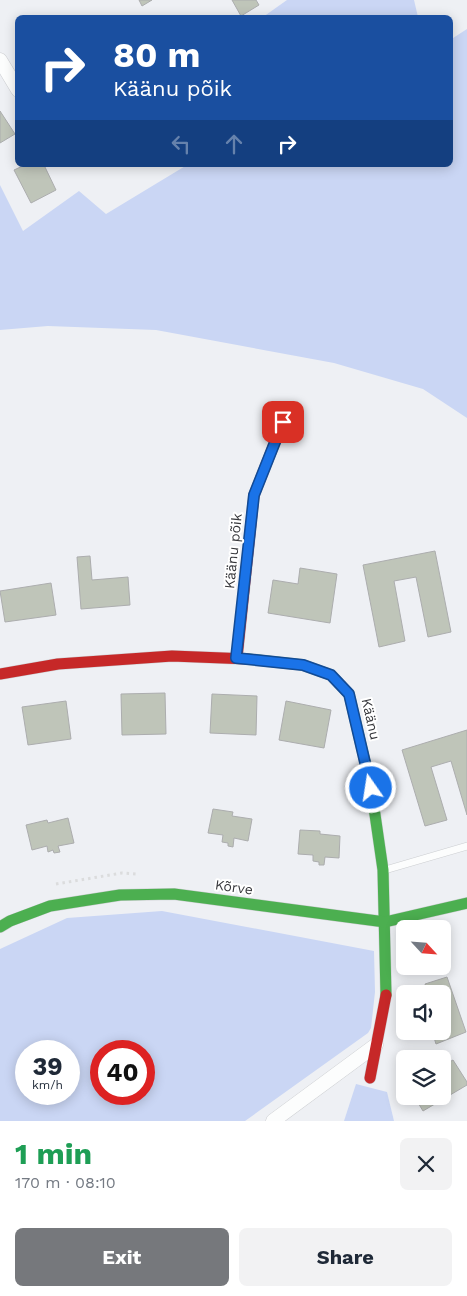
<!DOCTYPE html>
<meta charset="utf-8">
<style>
:root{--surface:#fff;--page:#f2f2f3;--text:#1f2937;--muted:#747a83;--accent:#76787c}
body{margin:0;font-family:"Work Sans",sans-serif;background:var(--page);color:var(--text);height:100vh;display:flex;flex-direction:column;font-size:19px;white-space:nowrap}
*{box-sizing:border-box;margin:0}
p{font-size:16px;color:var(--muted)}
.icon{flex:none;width:28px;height:28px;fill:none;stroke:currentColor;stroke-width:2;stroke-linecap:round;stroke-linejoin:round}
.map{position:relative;height:1121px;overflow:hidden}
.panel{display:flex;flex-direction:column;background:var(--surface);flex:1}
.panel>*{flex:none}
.guide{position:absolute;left:15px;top:15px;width:438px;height:152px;border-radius:8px;box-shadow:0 2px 12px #0003;background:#1a4fa0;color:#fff;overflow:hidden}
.needle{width:32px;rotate:116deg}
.controls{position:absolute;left:396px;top:920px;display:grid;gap:10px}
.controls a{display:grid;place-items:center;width:55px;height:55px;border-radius:8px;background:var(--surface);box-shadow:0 2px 12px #0003;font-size:25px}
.speed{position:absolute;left:15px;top:1040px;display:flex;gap:10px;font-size:25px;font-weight:700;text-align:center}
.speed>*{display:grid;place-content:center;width:65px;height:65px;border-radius:50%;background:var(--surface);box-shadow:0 2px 12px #0003;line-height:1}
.speed small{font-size:12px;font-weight:400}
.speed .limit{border:8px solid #d22;background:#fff;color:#111}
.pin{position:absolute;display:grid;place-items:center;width:42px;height:42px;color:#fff;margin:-21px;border-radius:10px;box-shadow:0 2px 8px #0006}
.me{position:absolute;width:55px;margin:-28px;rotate:347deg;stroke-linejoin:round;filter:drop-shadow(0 0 4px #0008)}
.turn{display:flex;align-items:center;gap:18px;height:105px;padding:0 15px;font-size:22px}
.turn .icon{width:65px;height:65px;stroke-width:2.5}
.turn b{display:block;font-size:35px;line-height:42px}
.lanes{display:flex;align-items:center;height:48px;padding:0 15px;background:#0003;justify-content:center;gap:25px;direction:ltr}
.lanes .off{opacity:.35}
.round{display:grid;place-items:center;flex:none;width:52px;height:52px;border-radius:8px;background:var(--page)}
.head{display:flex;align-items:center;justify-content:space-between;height:85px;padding:0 15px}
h1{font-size:30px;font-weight:700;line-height:38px;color:#1e9e55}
.button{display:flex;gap:10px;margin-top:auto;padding:10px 15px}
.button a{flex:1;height:58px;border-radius:8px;background:var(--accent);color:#fff;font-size:20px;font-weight:700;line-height:58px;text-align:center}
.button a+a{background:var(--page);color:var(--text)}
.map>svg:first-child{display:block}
.green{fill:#cad6f4;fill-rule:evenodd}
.building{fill:#bfc5b9;stroke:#acadae}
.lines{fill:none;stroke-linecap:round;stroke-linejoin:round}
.lane-casing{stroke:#ccced1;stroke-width:8}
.street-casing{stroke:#ccced1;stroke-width:15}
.fast-casing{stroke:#ccced1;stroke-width:12}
.jam-casing{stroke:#ccced1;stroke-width:12}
.path{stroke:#dbdcdd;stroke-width:3;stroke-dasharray:2.5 4;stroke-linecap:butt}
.lane{stroke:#fcfdfd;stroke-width:7}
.street{stroke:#fcfdfd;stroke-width:14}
.fast{stroke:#4caf50;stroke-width:11}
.jam{stroke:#c62828;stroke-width:11}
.route-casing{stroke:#114b97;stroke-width:12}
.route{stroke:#1a73e8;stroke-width:9}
.labels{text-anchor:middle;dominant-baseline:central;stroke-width:4;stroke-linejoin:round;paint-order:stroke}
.street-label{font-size:14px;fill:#36373b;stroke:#fff}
</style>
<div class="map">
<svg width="467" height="1121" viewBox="0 0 467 1121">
<rect width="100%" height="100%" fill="#eef0f4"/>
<g class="green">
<path d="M287 0H414L418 17H263Z"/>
<path d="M467 29V418L423 389 334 363 156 330 48 326 0 330V185L23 231 79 191 106 214 187 165H450V40Z"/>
<path d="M162 911 374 951 375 992 371 1028 368 1033 245 1121H0V949L67 918ZM26 1051H69V1094H26ZM101 1051H144V1094H101Z"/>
<path d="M356 1084 387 1092 394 1121H344Z"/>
</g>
<g class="building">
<path d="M139 0H152L142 6Z"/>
<path d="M232 0H256L259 5 241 16Z"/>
<path d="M0 111 15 134 0 143Z"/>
<path d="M25 165H44L56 190 31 203 14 170Z"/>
<path d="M435 551 451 632 428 637 416 577 394 581 405 641 379 647 363 565Z"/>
<path d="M90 556 92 580 128 577 130 605 81 609 77 557Z"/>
<path d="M300 568 337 574 330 623 268 613 273 580 298 584Z"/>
<path d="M51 583 56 615 5 622 0 591Z"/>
<path d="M165 693 166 734 122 735 121 694Z"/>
<path d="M212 694 257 696 256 735 210 733Z"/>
<path d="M66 701 71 739 28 745 22 707Z"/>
<path d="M286 701 331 710 324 748 279 740Z"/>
<path d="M467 730V815L451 761 431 767 447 820 425 826 402 750Z"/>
<path d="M213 809 233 812 232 816 252 819 248 841 234 838 233 847 228 846V843L222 842 223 835 208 833Z"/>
<path d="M68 818 74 843 58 846 60 852 54 853 53 850 48 852 47 846 32 850 26 825 47 820 48 823Z"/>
<path d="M300 830 320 831V834L340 836 339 858 325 857 324 865H319V862L313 861V855L298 854Z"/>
<path d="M447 977 466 1032 436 1044 432 1031H442V994H428L425 984Z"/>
<path d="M453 1060 467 1082V1085L423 1111 414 1096H442V1066Z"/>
</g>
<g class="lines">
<g class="lane-casing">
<path id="lane" d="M385 870 467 846"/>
</g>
<g class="street-casing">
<g id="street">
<path d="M0 60 18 90"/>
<path d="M273 1121 376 1045"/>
</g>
</g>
<g class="fast-casing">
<g id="fast">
<path d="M248 659 303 665 331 675 349 694 371 787 383 870 386 995"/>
<path d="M0 927 10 921 50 906 120 895 174 894 385 922 467 903"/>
</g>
</g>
<g class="jam-casing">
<g id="jam">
<path d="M237 658 254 495 283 422"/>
<path d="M0 674 58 664 172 656 248 659"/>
<path d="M370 1078 386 995"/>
</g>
</g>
<path class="path" d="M56 884 122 873 136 874"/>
<use href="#lane" class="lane"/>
<use href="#street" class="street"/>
<use href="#fast" class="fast"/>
<use href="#jam" class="jam"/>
</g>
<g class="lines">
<g class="route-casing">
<path id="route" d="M283 422 254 495 236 658 303 665 331 675 349 694 371 788"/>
</g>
<use href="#route" class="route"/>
</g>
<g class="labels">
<g class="street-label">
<text transform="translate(233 551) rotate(-84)">Käänu põik</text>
<text transform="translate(371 719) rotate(77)">Käänu</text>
<text transform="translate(234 887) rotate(8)">Kõrve</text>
</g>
</g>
</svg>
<div class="controls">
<a><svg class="needle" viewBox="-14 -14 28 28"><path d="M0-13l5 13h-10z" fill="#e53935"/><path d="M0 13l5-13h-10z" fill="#747a83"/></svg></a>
<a><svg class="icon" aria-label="sound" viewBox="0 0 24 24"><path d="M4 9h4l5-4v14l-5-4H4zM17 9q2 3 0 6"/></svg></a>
<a><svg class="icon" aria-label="layers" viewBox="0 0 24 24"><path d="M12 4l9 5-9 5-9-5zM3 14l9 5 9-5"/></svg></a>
</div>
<div class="speed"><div>39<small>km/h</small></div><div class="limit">40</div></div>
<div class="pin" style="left:283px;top:422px;background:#d93025"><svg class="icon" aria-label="arrive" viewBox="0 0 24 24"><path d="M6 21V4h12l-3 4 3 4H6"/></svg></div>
<svg class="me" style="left:371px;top:788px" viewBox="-20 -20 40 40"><circle r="17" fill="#1a73e8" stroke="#fff" stroke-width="3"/><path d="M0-11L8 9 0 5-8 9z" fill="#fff"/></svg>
<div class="guide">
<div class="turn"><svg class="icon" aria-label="right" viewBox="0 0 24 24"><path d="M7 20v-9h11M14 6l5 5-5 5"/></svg><div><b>80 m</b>Käänu põik</div></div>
<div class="lanes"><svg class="icon off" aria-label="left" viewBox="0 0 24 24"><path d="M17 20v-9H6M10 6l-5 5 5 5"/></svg><svg class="icon off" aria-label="ahead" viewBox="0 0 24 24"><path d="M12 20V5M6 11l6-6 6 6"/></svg><svg class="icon" aria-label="right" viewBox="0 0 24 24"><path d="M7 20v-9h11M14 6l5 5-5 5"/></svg></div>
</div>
</div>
<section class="panel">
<div class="head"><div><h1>1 min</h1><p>170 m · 08:10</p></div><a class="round"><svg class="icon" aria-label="close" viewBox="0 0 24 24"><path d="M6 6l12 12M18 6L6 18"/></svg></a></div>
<div class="button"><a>Exit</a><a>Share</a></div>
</section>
